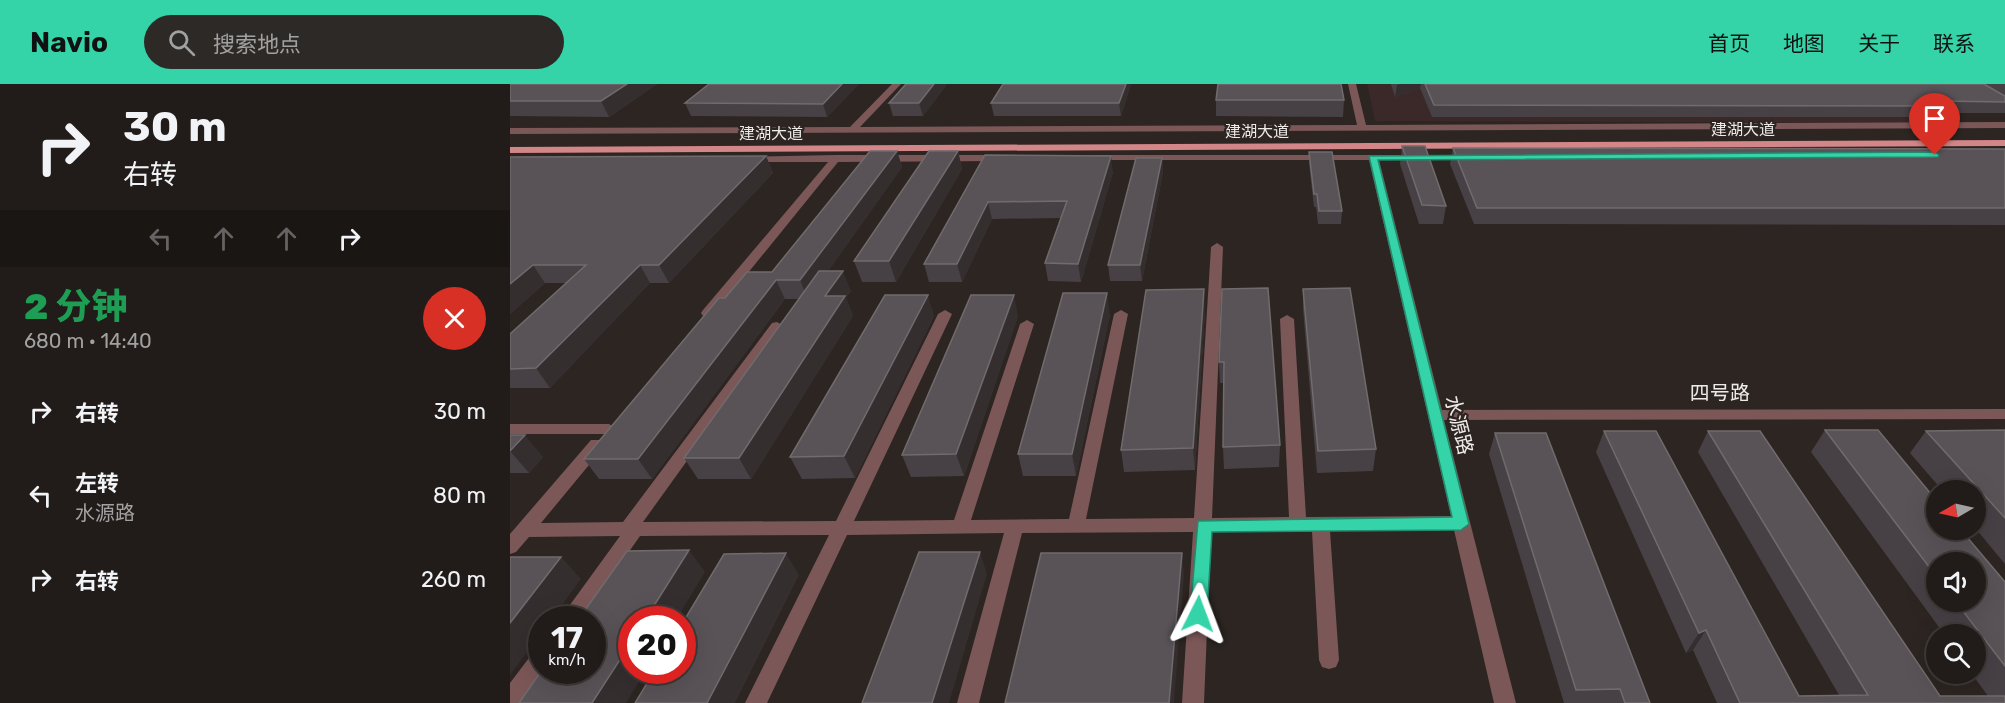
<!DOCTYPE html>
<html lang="zh">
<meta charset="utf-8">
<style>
:root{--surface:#211c19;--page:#2d2926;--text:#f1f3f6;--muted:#a2a1a2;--line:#3e3a38;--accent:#34d4a8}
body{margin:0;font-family:Rubik,"Noto Sans SC",sans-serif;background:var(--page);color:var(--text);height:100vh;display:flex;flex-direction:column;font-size:22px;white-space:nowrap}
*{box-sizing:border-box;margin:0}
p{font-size:20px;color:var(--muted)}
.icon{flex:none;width:33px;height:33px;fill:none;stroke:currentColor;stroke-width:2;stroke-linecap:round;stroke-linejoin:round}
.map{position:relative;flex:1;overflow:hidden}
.panel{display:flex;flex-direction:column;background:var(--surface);width:510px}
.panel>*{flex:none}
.top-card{background:#211c19;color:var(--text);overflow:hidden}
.needle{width:39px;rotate:261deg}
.fabs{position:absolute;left:1416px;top:396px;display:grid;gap:12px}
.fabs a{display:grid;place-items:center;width:60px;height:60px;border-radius:50%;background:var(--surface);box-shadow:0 6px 24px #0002,0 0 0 2px var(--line);font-size:30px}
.speed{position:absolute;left:18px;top:522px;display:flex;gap:12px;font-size:30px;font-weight:700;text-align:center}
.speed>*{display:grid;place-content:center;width:78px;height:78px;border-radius:50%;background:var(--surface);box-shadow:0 6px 24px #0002,0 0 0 2px var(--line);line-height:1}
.speed small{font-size:15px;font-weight:400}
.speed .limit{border:9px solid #d22;background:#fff;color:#111}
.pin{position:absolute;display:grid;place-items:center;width:51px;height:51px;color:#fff;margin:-62px -26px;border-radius:50% 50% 50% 0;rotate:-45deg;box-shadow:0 0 6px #0007}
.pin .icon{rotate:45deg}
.me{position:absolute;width:66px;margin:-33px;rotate:3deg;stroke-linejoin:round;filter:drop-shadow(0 0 4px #0008)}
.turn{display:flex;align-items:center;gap:21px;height:126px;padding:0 24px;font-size:27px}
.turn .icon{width:78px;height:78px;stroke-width:2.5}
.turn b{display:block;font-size:42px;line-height:51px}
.lanes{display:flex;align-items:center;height:57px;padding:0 24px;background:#0003;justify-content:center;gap:30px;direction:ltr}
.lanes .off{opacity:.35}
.round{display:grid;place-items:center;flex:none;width:63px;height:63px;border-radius:32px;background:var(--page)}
.head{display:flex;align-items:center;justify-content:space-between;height:102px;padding:0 24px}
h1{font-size:36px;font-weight:800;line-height:45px;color:#1e9e55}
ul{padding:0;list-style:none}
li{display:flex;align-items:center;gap:18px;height:84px;padding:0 24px}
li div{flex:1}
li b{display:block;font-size:22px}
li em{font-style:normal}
header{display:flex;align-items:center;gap:36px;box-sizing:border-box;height:84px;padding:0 30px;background:var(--accent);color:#111}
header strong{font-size:28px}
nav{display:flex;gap:33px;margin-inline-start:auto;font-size:21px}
.search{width:420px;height:54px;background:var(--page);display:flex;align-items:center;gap:15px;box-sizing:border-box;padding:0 21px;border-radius:33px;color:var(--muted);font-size:22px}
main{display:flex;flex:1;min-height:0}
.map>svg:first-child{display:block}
.industrial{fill:#3b2828}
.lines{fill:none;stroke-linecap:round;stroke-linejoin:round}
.minor{fill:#7c5758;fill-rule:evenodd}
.major{fill:#d28688;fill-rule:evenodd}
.wall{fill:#474145;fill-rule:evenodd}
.shaded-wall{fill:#342e2f}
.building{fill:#595357;stroke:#706b6d;stroke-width:1.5}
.route{fill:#34d4a8;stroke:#228a6d;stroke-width:1.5}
.labels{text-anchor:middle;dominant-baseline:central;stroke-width:4.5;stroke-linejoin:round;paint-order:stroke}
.far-street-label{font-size:16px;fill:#eeeae7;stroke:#2c2521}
.street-label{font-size:20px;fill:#eeeae7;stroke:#2c2521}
</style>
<header>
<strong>Navio</strong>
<div class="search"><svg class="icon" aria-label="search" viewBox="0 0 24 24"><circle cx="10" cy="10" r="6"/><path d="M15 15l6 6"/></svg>搜索地点</div>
<nav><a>首页</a><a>地图</a><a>关于</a><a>联系</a></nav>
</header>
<main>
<section class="panel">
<div class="top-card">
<div class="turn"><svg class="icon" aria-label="right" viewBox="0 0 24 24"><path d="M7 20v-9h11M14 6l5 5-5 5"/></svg><div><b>30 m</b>右转</div></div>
<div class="lanes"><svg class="icon off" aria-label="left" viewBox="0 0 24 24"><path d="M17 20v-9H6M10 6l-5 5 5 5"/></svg><svg class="icon off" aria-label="ahead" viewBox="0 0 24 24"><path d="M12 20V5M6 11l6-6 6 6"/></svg><svg class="icon off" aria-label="ahead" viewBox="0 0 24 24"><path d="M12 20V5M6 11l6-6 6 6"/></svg><svg class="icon" aria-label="right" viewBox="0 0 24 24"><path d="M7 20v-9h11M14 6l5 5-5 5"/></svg></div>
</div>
<div class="head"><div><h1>2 分钟</h1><p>680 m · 14:40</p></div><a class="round" style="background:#d93025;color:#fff"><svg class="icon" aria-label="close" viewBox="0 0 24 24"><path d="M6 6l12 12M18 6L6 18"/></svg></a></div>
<ul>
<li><svg class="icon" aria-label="right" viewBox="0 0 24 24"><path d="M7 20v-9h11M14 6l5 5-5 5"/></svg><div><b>右转</b></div><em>30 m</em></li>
<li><svg class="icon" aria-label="left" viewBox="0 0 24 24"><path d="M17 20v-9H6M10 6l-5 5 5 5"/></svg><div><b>左转</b><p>水源路</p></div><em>80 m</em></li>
<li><svg class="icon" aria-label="right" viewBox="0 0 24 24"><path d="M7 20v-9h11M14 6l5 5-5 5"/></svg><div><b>右转</b></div><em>260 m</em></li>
</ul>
</section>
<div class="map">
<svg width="1495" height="619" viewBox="0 0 1495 619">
<rect width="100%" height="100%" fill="#2c2521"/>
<path class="industrial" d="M857 0H1385L1445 39 865 37Z"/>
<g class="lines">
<g class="minor">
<path d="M382 0H391L350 43 847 41 838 0H846L856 41 1495 38V44L0 50V44L340 43Z"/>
<path d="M326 71H492L497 74 492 77 328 78 203 232H193L191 229 193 226 318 78H237L233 77V73Z"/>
<path d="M582 71H964V75L960 76H869L932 326 1495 325V335L934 336 1006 619H984L944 446 820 447 829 576 826 583 819 585 812 583 809 576 802 447 701 448 694 619H672L683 448 512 449 469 619H447L494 449 337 451 257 619H235L319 451 130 452 71 536H49L110 452 19 453 6 468 0 470V450L81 356H93L95 360 93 364 31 439 113 438 262 239 267 238 274 242 133 438 326 437 428 230 435 226 442 230 344 437 444 436 510 240 517 236 524 240 461 436 559 435 604 230 611 226 618 230 576 435 684 434 701 163 707 159 713 163 702 434 779 433 770 235 777 231 784 235 796 433 941 432 859 76H578V72Z"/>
<path d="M0 340H99L107 345 99 350H0Z"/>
<path d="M32 563V586H34L10 619H0V599L25 566Z"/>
</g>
<path class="major" d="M1495 56V62L0 69V63Z"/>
</g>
<g class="wall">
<path d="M0 0H147L99 33 0 32Z"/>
<path d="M199 0H349L317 33 181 32 175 19Z"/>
<path d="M396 0H437L413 32H383L379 19Z"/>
<path d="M493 0H621L611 32H484L481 19Z"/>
<path d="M881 0H1495V29H1434L1431 33H922L910 4 885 13Z"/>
<path d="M706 16H834L833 33 706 32Z"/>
<path d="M892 62 936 122 933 140H909L890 80Z"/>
<path d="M943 64 1495 65V141L964 140 940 80Z"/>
<path d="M387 67 392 83 318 187 341 207 336 214 343 232 241 395H188L174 374 290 215H275L142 395H89L74 375 215 214 262 188Z"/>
<path d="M448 67 452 85 386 198H352L344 177Z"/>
<path d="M799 68 832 127 831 140H808L806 123H804L799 80Z"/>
<path d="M475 71 603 88 571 198 538 197 535 179 551 134 482 135 452 198H419L414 180Z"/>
<path d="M256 72 263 89 159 199H140L40 304H0V250L56 199H35L0 230V73Z"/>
<path d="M652 74 653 88 632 197H600L598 181Z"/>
<path d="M712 205 770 361 769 383 714 385 713 363 714 299H710L709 278Z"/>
<path d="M793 205 866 365 863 387 807 389 793 225Z"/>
<path d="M695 226 685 386 614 388 611 366Z"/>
<path d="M600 230 566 392H513L508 370Z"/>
<path d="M424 232 345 394 292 395 280 373Z"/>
<path d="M508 232 454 392 401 393 392 371Z"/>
<path d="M1315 346 1495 498V619H1207L1183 566 1176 569 1086 368 1094 347 1289 612 1329 611 1188 368 1198 347 1430 612H1478L1462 590H1466V550H1434L1301 368ZM1426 478 1466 518H1426Z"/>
<path d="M1495 346V480L1466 445V406H1432L1400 369 1416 347Z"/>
<path d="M985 349 1140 619H1054L979 370Z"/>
<path d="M0 351 33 373 19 389H0Z"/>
</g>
<g class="shaded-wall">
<path d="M117 0H147L99 33 91 17Z"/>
<path d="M332 0H349L317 33 313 20Z"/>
<path d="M424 0H437L413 32 409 19Z"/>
<path d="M616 0H621L611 32 609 19Z"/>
<path d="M890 0H911L910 4 885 13 887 1Z"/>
<path d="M387 67 392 83 298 215 290 196Z"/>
<path d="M448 67 452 85 386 198 379 177Z"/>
<path d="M256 72 263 89 159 199 149 181Z"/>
<path d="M601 72 603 88 571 198 568 180Z"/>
<path d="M652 74 653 88 632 197 630 181Z"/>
<path d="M478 118 482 135 452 198 447 180Z"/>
<path d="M23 181 35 199 0 230V200Z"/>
<path d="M130 181 140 199 40 304 26 284Z"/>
<path d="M333 187 341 207 336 214 343 232 241 395 229 374 315 212Z"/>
<path d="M266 196 275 215 142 395 128 375Z"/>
<path d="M694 205 695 226 685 386 683 364Z"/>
<path d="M597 209 600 230 566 392 562 370Z"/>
<path d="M418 211 424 232 345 394 334 372Z"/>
<path d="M504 211 508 232 454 392 446 370Z"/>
<path d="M15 351 33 373 19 389 0 367Z"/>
<path d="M179 466 195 488 166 536H135Z"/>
<path d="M470 468 477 490 439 619H422Z"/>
<path d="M276 469 289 491 225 619H197Z"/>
<path d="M672 469 674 491 664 619H659Z"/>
<path d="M51 473 71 495 41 536H32V548L0 591V539Z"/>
<path d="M1196 546 1183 566 1176 569 1189 549Z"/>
<path d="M122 557V586H136L116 619H82Z"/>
</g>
<g class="building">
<path d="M0 0H117L91 17H0Z"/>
<path d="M199 0H332L313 20 175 19Z"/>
<path d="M396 0H424L409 19H379Z"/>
<path d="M493 0H616L609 19H481Z"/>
<path d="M708 0H831L834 16H706Z"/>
<path d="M915 0H1474L1495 12V18L1431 17 1438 22 924 21Z"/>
<path d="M892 62H915L936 122 912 121Z"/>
<path d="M943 64 1495 65V124H967Z"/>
<path d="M360 67H387L290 196H266L128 375H74L209 214H215L237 188H262Z"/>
<path d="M419 67H448L379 177H344Z"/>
<path d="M799 68H822L832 127H809L807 110H804Z"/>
<path d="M475 71 601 72 568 180 535 179 557 117 478 118 447 180H414Z"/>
<path d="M256 72 149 181H130L26 284 0 285V250L76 181H23L0 200V73Z"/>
<path d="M626 74H652L630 181H598Z"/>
<path d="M309 187H333L315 212H335L229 374H174Z"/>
<path d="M758 204 770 361 713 363 714 278H709L712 205Z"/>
<path d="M840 204 866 365 808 367 793 205Z"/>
<path d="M694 205 683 364 611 366 636 206Z"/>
<path d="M553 209H597L562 370H508Z"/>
<path d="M375 211H418L334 372 280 373Z"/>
<path d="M461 211H504L446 370 392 371Z"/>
<path d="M1315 346H1368L1426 416V446H1451L1495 498V582L1446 518H1466V478H1426V492Z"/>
<path d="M1495 346V434L1416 347Z"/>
<path d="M1094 347H1146L1289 612 1358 611 1198 347H1250L1430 612H1495V619H1230L1196 546 1189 549Z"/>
<path d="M985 349H1036L1140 619H1115L1110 605 1066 606Z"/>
<path d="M0 351H15L0 367Z"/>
<path d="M179 466 135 536H122V557L82 619H9L32 586H82V536H68L117 467Z"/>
<path d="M409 468H470L422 619H352Z"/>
<path d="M276 469 197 619H125L145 586H172V540L214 470Z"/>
<path d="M531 469H672L659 619H495Z"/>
<path d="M0 473H51L0 539Z"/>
</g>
<path class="route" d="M1425 68 1429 71 1428 73 868 76 959 440 951 446 702 448 697 530 695 536 688 538 682 536 680 530 688 437 942 433 859 72Z"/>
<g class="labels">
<g class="far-street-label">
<text x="1233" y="45">建湖大道</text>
<text x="747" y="47">建湖大道</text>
<text x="261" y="49">建湖大道</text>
</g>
<g class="street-label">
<text x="1210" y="309">四号路</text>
<text transform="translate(949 341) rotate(76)">水源路</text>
</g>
</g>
</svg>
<div class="fabs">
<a><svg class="needle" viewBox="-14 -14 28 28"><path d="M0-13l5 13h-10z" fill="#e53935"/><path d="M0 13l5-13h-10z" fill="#a2a1a2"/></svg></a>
<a><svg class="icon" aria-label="sound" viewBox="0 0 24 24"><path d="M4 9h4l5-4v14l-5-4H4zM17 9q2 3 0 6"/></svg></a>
<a><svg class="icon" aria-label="search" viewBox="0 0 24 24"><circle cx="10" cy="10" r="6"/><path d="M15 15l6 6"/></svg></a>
</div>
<div class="speed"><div>17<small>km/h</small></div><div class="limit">20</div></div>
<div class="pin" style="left:1425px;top:71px;background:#d93025"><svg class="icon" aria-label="arrive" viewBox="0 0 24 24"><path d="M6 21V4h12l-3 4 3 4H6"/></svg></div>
<svg class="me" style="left:688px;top:530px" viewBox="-20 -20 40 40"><path d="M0-17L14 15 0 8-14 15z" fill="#34d4a8" stroke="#fff" stroke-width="4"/></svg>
</div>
</main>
